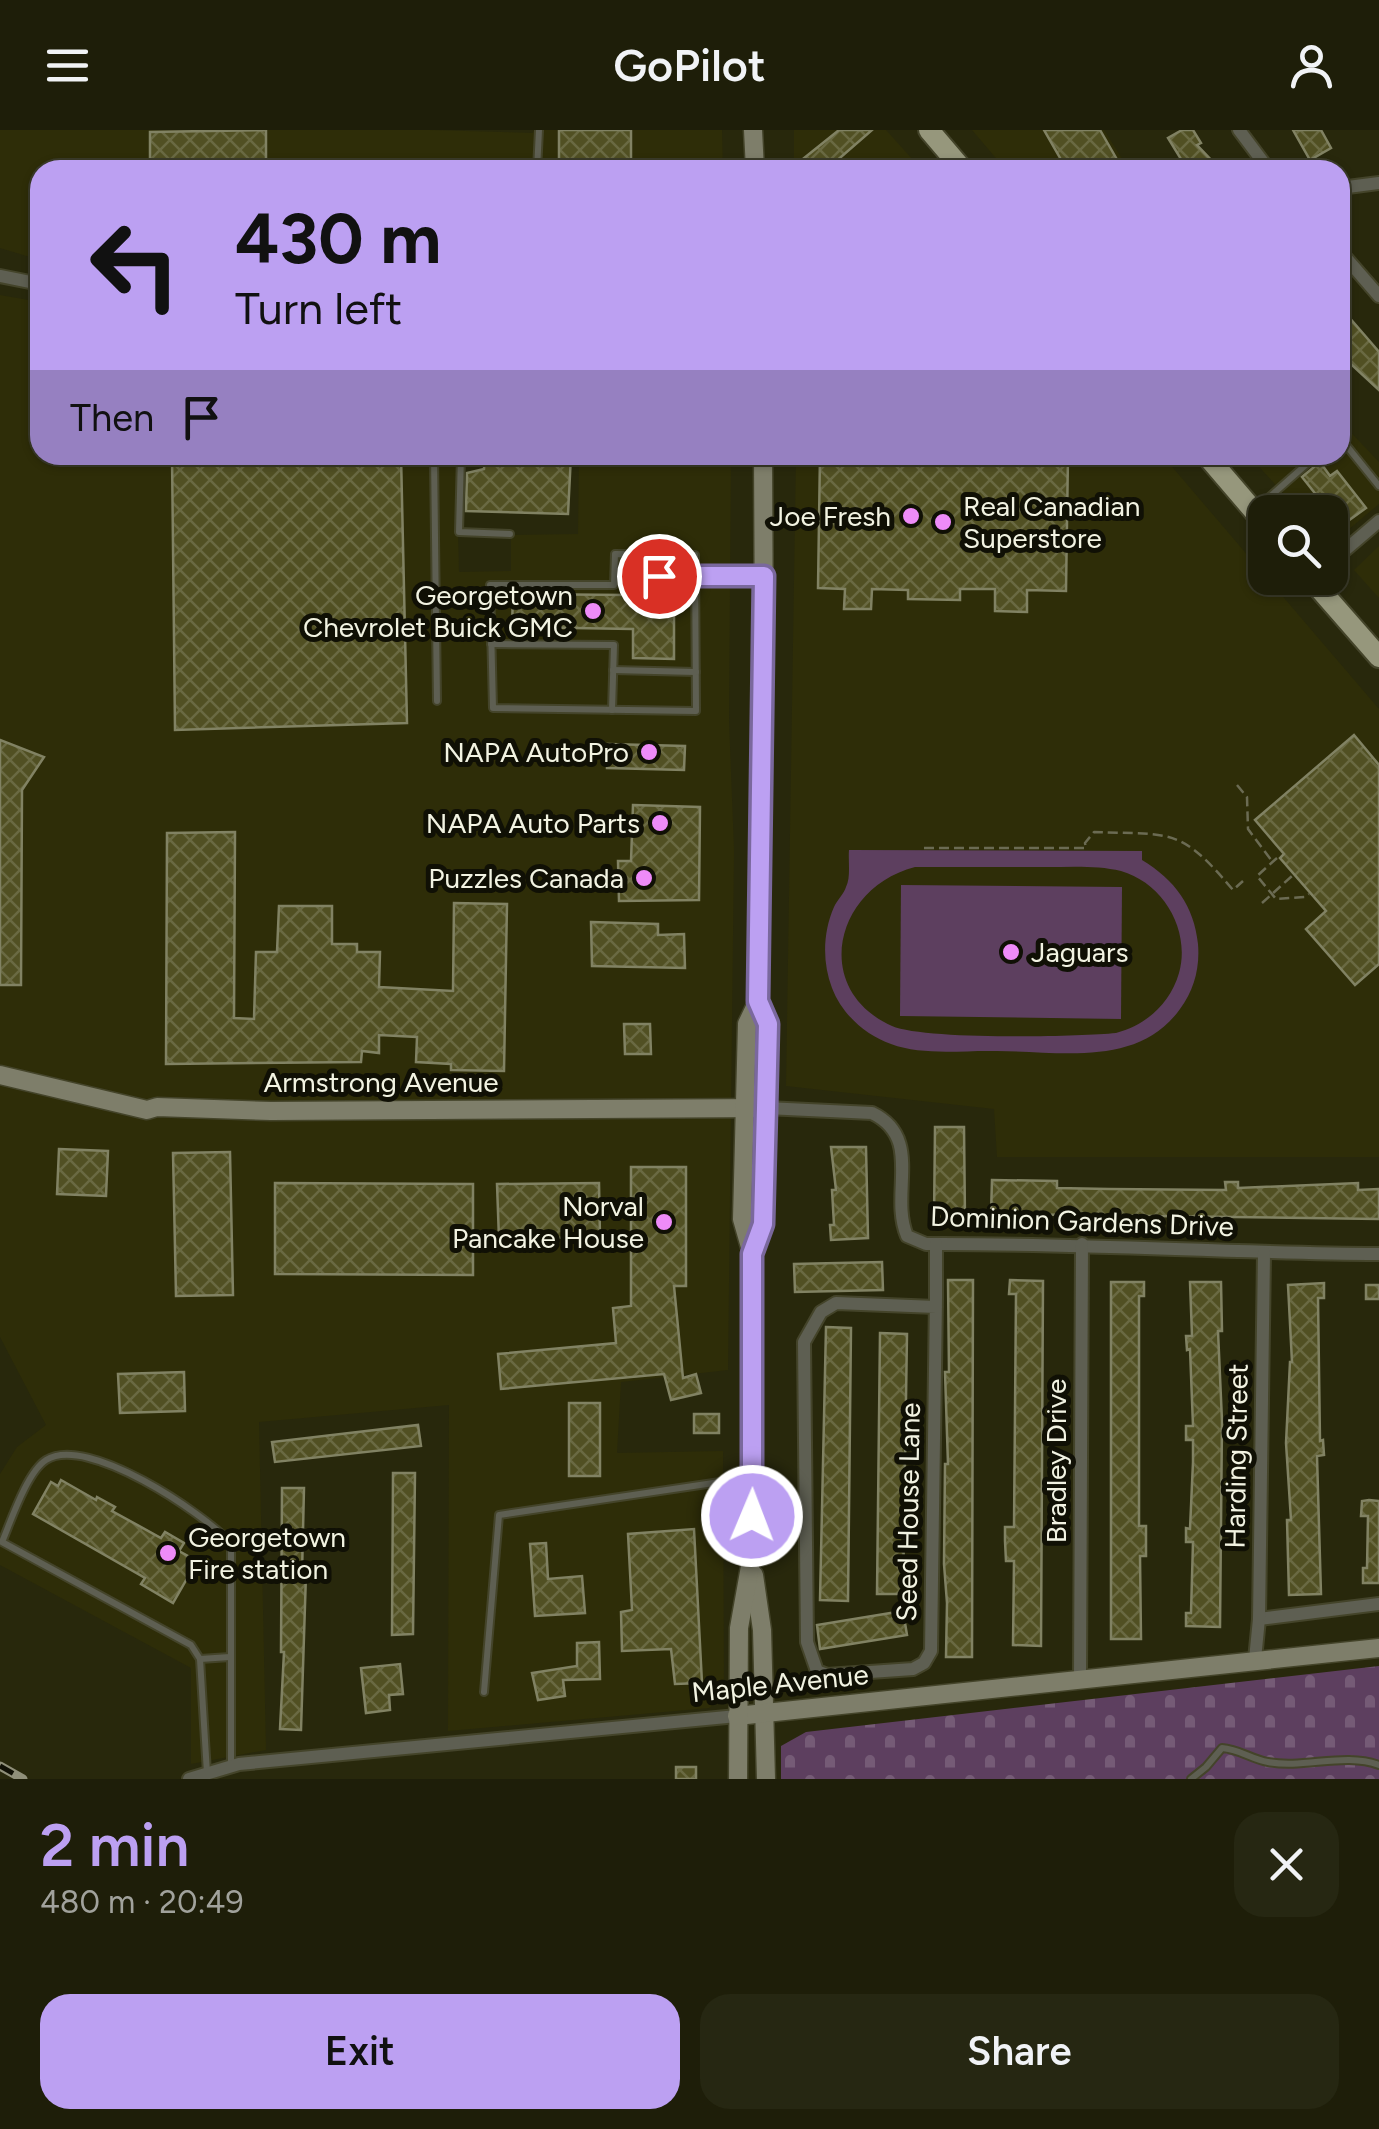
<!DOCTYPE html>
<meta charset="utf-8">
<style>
:root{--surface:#1e1e09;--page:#262712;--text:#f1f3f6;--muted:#a1a29c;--line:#3c3c2a;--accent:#bca0f2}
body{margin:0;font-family:Figtree,sans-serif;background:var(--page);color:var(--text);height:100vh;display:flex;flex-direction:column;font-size:38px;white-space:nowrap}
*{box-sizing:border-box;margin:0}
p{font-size:32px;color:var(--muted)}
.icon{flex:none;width:55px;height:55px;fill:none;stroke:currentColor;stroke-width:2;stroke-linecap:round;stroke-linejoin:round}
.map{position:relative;height:1649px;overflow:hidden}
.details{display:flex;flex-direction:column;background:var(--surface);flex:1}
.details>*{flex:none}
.hud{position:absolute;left:30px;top:30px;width:1320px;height:305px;border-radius:30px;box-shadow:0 2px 8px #0004,0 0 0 2px var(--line);background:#bca0f2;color:#111;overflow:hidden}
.buttons{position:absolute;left:1248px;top:365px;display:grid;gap:20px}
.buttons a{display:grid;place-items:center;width:100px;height:100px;border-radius:20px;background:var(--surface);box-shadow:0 2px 8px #0004,0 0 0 2px var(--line);font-size:50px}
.pin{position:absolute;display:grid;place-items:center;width:85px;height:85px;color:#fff;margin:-42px;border:5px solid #fff;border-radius:50%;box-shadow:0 2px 10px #0007}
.me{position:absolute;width:110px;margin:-55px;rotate:1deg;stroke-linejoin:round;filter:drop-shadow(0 0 8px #0008)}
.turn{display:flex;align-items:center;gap:35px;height:210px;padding:0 40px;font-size:45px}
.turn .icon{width:130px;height:130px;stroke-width:2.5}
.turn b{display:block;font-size:70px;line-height:85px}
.then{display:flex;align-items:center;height:95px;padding:0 40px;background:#0003;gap:20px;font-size:38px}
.round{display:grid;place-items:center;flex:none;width:105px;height:105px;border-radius:30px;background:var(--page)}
.overview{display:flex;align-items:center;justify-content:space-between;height:170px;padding:0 40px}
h1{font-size:60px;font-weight:600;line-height:75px;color:var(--accent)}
.cta{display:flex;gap:20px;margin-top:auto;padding:20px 40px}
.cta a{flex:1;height:115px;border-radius:30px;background:var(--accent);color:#111;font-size:40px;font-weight:600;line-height:115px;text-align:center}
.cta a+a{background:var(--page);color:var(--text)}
header{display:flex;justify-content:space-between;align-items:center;height:130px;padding:0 40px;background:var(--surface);font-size:45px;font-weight:600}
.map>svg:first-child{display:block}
.built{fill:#2e2d08}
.grass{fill:#5d3f5f;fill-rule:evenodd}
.cemetery{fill:url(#cemetery-stones)}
.building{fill:url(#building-cross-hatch);stroke:#818263;stroke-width:2.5}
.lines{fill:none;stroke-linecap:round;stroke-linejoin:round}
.lane-casing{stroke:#44442a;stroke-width:10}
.street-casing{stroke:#44442a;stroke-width:16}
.secondary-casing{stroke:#44442a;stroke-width:21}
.primary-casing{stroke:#44442a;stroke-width:24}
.path{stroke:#6b6b53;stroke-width:2.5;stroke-dasharray:10 5;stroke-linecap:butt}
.lane{stroke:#5e5f52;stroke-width:6}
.street{stroke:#5e5f52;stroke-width:12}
.secondary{stroke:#7e7e6a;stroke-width:18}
.primary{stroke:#96977c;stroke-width:20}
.rail-casing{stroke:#8f8f79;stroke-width:9}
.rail{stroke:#101005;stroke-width:5;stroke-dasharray:15;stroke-linecap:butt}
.route-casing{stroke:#7a689d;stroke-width:25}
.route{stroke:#bca0f2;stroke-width:18}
.poi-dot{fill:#ee8bf8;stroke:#101005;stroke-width:4}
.labels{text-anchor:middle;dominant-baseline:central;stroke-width:10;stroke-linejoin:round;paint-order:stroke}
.poi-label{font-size:28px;fill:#f2f3e2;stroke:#101005;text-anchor:end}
.street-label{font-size:28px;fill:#f2f3e2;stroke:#101005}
</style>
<header><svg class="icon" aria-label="menu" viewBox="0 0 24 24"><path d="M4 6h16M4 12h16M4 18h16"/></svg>GoPilot<svg class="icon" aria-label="person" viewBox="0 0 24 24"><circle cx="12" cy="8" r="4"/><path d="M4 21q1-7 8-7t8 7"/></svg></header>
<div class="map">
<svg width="1379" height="1649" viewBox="0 0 1379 1649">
<defs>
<pattern id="cemetery-stones" width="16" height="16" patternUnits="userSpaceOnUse" patternTransform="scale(2.5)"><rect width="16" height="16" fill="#5d3f5f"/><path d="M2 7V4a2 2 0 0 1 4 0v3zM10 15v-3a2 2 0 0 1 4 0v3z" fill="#755b76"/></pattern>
<pattern id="building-cross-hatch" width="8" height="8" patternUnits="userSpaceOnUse" patternTransform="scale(2.5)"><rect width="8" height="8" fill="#515023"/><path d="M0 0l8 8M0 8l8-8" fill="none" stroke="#6a6a43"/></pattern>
</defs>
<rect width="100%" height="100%" fill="#28280c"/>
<g class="built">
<path d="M0 0H430L533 3 534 0H722L723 40H40V130L0 118Z"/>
<path d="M794 0H886L922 40H794Z"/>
<path d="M972 0H1104L1129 40H1006Z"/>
<path d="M0 165 40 172V325H456L459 442 511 441V405L578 404 579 325H731L729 591 734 719 728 1240 621 1252 617 1323 723 1321 724 1566 709 1578 448 1601 449 1275 259 1292 266 1620 191 1634V1538L0 1435V1344L17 1317 46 1295 0 1207Z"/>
<path d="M1340 291 1379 332V374L1330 415V382H1301L1248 325H1340Z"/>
<path d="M796 325H1162L1379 579V1027H997L994 979 786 956Z"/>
<path d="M1379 416V468L1354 440Z"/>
</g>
<g class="grass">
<path d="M849 720 1142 721V730C1175 750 1194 776 1198 814 1200 838 1194 860 1180 879 1138 938 1060 921 997 921 963 920 923 926 891 914 865 905 842 884 832 858 822 832 823 802 834 777 837 770 844 764 846 757 851 747 848 731 849 720ZM915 737C958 737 1002 737 1045 737 1070 737 1097 735 1121 741 1163 753 1191 800 1179 843 1170 874 1146 895 1116 903 1076 907 924 910 892 896 811 860 834 758 915 737Z"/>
<path d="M901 755 1122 757 1121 889 900 886Z"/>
</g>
<path class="cemetery" d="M1379 1536V1649H781V1616L806 1602Z"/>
<g class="building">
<path d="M266 0V40H150V2Z"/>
<rect x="559" y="0" width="72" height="40"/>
<path d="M839 0H872L826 40H804L798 33Z"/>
<path d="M1044 0H1100L1119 33 1107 40H1098L1092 30 1074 40H1067Z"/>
<path d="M1182 0H1193L1201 13 1197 15 1214 33 1206 40H1170L1181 29 1168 8Z"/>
<path d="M1293 0H1321L1331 18 1310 30Z"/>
<path d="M1348 186 1379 222V260L1340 224V193Z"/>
<path d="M172 325H401L407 593 175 600Z"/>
<path d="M485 325H571L568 384 466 381 467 343 484 339Z"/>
<path d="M820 325H1068L1066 461 1027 460V482L995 481V459H960V470L908 469V460L872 459 871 479H844L845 459 818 458Z"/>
<path d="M1320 332 1330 346 1337 341 1366 378 1341 396 1302 347Z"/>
<path d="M628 431H659V439L653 444 654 450 674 453V529L633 528V499L512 497 513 464 627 465Z"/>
<path d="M1354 605 1379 635V834L1355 855 1306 799 1326 781 1280 728 1284 724 1255 690Z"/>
<path d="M0 610 44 627 22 660 21 855H0Z"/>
<path d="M608 614 685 616 684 640 607 638Z"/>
<path d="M633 675 700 677 699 770 619 771 618 731H631Z"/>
<path d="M235 702 234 888 254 889 256 822H277L279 776H332V814H357V822H380L379 857 453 861 454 773 507 774 504 941 451 940V934L416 932 417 907 379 905V923L362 921 361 932 166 934 167 703Z"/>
<path d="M591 792 658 794V805L684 804 685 838 592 836Z"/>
<path d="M624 894H650L651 924H625Z"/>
<path d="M935 997H964L965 1089 934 1090Z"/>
<path d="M831 1017H866L868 1108 831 1110 830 1095H834L832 1060H836Z"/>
<path d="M59 1019 108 1021 106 1066 57 1064Z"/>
<path d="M230 1022 233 1165 176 1166 173 1023Z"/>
<path d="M631 1037H686V1156H674L683 1248 696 1244 701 1263 671 1270 664 1244 501 1259 498 1224 616 1213 613 1178 631 1176Z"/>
<path d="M992 1050 1057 1051V1058L1109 1059 1226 1060 1225 1052H1238V1058L1358 1053V1060L1379 1059V1089L991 1084Z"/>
<path d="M275 1053 473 1054V1145L275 1144Z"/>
<path d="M599 1053 600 1107 499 1109 497 1054Z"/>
<path d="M882 1132 883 1160 795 1162 794 1134Z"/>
<path d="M948 1150H973L972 1527H946L947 1473 944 1434 945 1334H948L945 1242H949Z"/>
<path d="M1010 1150 1043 1151 1041 1516 1013 1515 1014 1431H1006L1005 1411V1397H1014L1016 1164H1009Z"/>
<path d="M1111 1152H1144V1166H1139V1396H1146V1426H1140L1141 1509H1111Z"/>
<path d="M1190 1152H1221L1222 1201H1218L1222 1291 1220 1497 1186 1496V1483H1191L1193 1412H1186V1398L1190 1399 1193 1332V1310H1186V1296H1193L1190 1219 1187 1220 1186 1206H1192Z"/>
<path d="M1324 1153V1168H1318L1320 1311 1323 1310 1324 1325 1317 1326 1321 1464 1289 1465 1287 1390H1291L1286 1313 1290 1232H1292L1288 1155Z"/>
<rect x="1366" y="1155" width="13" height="14"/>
<path d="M826 1197 851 1198 848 1471 820 1470Z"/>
<path d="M880 1203 907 1204 903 1464H877Z"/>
<path d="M184 1242 185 1281 120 1283 118 1244Z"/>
<rect x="569" y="1273" width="31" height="73"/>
<rect x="694" y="1284" width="25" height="19"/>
<path d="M418 1295 421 1316 275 1332 272 1312Z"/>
<path d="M393 1343H415L413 1504 392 1505Z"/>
<path d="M61 1350 96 1370 97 1367 115 1377 112 1381 161 1408 165 1402 184 1413 179 1421 197 1431 173 1473 141 1454 145 1448 33 1384 51 1352 58 1356Z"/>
<path d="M282 1358H304L302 1444H306L301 1600 280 1599 284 1522H281Z"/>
<path d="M1369 1370 1379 1371V1453H1363V1438H1367L1368 1386H1361L1362 1371Z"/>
<path d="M694 1399 702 1553 675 1554 671 1519 622 1521 621 1482 632 1480 628 1404Z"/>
<path d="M546 1413 548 1449 582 1446 585 1483 535 1486 530 1414Z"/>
<path d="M903 1481 907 1505 820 1519 817 1495Z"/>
<path d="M599 1512 600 1549 563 1550 565 1566 538 1570 532 1543 577 1536V1513Z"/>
<path d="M400 1534 403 1564 389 1565 390 1580 366 1583 361 1538Z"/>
<rect x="676" y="1637" width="20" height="12"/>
</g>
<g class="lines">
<g class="lane-casing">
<g id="lane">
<path d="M537 40 539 0"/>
<path d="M1340 314 1346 315 1379 356"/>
<path d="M434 325 437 571"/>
<path d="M461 325 459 402 510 404"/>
<path d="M1258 377 1317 325"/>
<path d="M615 424 695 425 696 581 493 578 490 455H614Z"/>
<path d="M659 446 763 445"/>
<path d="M491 514 614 515 612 580"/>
<path d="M613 540 696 542"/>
<path d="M200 1529 230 1527"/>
<path d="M484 1562 499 1385 747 1348"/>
<path d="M207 1643 200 1529 191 1515 2 1412C11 1391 27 1342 46 1330 87 1304 203 1383 231 1413V1635"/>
<path d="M1191 1649 1206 1637 1222 1618C1239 1619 1251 1629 1268 1632 1304 1639 1345 1622 1379 1635"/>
</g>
</g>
<g class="street-casing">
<g id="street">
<path d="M1239 0 1269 40"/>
<path d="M1340 58 1379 53"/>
<path d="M1340 121 1379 166"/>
<path d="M0 146 40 154"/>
<path d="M1330 433 1379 391"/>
<path d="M766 978 872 983C924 1008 889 1063 907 1106L926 1114C1077 1113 1228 1123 1379 1124"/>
<path d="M936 1177 836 1173 821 1182 804 1212 807 1512 817 1541 827 1545 913 1539 924 1533 931 1521 936 1168V1114"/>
<path d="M1259 1489 1379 1474"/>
<path d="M1255 1529 1259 1489 1264 1123"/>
<path d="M1080 1548 1082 1114"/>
<path d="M189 1649 239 1634 737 1586"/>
</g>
</g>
<g class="secondary-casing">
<g id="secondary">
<path d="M753 0 755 40"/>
<path d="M0 945 147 980 157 977 271 981 766 978"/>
<path d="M752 1124 763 1094 766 978 768 894 758 871"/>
<path d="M754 1445 762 1500 766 1649"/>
<path d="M737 1586 1379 1518"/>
<path d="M738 1649 739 1498 752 1425V1124L742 1089 747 894 758 871 764 521 763 325"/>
</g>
</g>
<g class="primary-casing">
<g id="primary">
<path d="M929 0 963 40"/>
<path d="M1206 325 1265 394"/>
<path d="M1310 448 1379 527"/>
</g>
</g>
<g class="path">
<path d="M1237 655 1247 667 1248 699 1272 731"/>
<path d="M924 718H1086L1085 713 1094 702C1173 705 1180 697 1233 760L1243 751"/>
<path d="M1277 728 1257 746 1276 769 1305 767 1309 764"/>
<path d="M1262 773 1292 746"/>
</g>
<use href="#lane" class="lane"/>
<use href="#street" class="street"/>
<use href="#secondary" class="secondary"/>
<use href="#primary" class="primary"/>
<g class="rail-casing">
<path id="rail" d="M0 1636 23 1649"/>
</g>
<use href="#rail" class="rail"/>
</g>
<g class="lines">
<g class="route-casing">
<path id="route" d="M659 446H764L758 871 768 894 766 978 763 1094 752 1124V1386"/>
</g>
<use href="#route" class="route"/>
</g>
<g class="poi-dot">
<circle cx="911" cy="386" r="10"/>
<circle cx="943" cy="392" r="10"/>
<circle cx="593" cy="481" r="10"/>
<circle cx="649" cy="622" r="10"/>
<circle cx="660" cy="693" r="10"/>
<circle cx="644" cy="748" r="10"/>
<circle cx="1011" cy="822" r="10"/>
<circle cx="664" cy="1092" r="10"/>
<circle cx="168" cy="1423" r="10"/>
</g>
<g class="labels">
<g class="poi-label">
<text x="963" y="376" text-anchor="start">Real Canadian<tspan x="963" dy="32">Superstore</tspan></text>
<text x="891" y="386">Joe Fresh</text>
<text x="573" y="465">Georgetown<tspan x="573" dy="32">Chevrolet Buick GMC</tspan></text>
<text x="629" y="622">NAPA AutoPro</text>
<text x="640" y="693">NAPA Auto Parts</text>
<text x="624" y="748">Puzzles Canada</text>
<text x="1031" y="822" text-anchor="start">Jaguars</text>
<text x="644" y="1076">Norval<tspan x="644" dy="32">Pancake House</tspan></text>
<text x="188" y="1407" text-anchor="start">Georgetown<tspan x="188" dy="32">Fire station</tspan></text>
</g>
<g class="street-label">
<text x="381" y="952">Armstrong Avenue</text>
<text transform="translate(1082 1091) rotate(2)">Dominion Gardens Drive</text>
<text transform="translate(1236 1326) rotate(-89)">Harding Street</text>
<text transform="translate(1056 1331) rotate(-90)">Bradley Drive</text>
<text transform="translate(908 1382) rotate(-89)">Seed House Lane</text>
<text transform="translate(780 1553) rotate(-6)">Maple Avenue</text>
</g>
</g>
</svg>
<div class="buttons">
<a><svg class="icon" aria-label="search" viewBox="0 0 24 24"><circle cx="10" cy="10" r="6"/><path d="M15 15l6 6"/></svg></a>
</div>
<div class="pin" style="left:659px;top:446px;background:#d93025"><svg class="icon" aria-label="arrive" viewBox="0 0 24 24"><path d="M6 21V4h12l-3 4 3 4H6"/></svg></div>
<svg class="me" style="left:752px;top:1386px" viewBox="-20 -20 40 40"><circle r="17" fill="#bca0f2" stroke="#fff" stroke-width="3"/><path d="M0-11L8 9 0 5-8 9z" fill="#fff"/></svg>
<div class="hud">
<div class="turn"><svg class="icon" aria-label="left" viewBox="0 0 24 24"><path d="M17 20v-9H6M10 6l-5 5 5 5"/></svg><div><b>430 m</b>Turn left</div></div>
<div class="then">Then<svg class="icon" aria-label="arrive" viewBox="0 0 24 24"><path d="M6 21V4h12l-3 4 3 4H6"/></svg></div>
</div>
</div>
<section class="details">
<div class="overview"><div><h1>2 min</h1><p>480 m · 20:49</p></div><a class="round"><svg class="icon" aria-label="close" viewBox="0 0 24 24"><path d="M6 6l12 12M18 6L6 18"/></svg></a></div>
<div class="cta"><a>Exit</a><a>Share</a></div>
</section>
